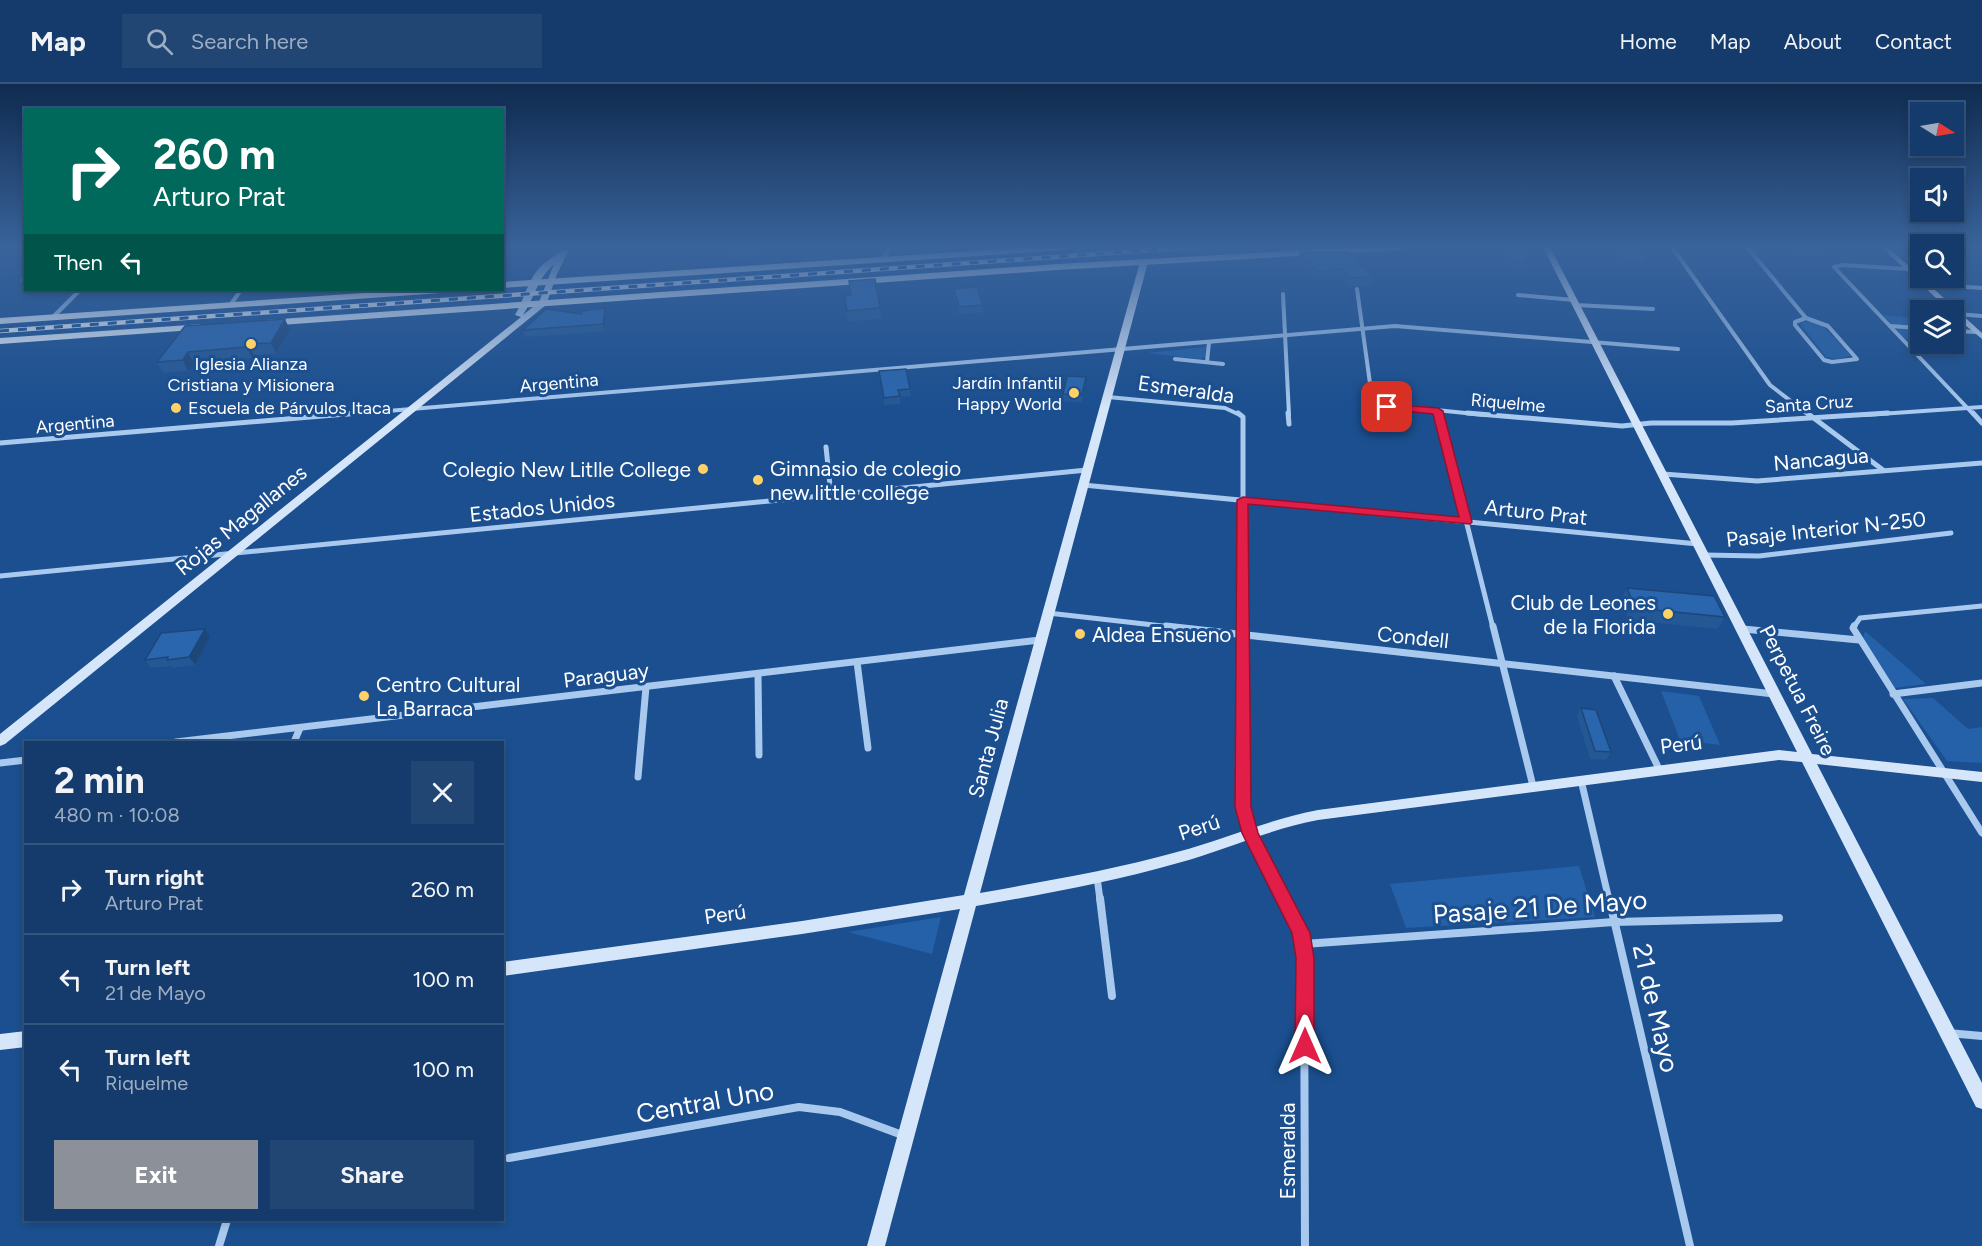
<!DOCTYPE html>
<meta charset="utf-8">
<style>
:root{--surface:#143b6b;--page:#214673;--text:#f1f3f6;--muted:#9dadc1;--line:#33557e;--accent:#8c9099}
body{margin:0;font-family:Figtree,sans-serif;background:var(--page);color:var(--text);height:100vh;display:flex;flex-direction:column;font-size:22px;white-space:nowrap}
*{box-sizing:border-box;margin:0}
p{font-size:20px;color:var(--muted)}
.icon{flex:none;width:33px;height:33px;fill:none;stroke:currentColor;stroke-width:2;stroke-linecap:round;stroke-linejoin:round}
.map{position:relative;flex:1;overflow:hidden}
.panel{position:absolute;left:24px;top:657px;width:480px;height:480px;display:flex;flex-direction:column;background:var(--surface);border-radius:0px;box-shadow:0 3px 9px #0003,0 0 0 2px var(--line)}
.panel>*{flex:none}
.hud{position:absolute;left:24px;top:24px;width:480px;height:183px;border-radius:0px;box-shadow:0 3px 9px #0003,0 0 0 2px var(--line);background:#00695c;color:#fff;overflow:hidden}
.needle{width:39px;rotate:101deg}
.tools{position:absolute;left:1910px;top:18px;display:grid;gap:12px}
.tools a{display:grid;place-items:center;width:54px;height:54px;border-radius:0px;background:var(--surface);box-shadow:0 3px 9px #0003,0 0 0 2px var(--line);font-size:30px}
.pin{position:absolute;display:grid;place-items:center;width:51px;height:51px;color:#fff;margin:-26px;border-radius:12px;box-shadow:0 3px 9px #0006}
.me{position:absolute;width:66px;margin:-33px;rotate:0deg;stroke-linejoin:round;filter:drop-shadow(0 0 4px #0008)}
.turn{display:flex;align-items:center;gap:21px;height:126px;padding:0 30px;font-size:27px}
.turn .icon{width:78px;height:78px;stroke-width:2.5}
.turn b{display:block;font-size:42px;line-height:51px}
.then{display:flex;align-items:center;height:57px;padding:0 30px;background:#0003;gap:12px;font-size:22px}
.round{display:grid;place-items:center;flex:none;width:63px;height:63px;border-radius:0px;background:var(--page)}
.overview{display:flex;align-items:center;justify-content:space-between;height:102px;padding:0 30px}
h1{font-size:36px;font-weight:700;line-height:45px}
.primary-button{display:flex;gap:12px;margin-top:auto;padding:12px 30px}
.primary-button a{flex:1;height:69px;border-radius:0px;background:var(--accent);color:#fff;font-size:24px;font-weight:700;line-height:69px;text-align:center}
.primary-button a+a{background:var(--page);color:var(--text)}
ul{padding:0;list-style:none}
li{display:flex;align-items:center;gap:18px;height:90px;padding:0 30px;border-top:2px solid var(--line)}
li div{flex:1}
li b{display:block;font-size:22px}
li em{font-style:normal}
header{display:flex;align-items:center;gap:36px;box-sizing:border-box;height:84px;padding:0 30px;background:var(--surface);border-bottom:2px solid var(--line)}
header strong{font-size:28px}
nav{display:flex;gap:33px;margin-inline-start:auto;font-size:21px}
.search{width:420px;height:54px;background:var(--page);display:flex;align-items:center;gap:15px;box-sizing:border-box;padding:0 21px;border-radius:0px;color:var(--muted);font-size:22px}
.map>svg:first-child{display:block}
.green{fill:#2461a8}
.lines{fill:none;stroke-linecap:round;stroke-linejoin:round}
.street-far3{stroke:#a9c9ee;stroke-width:4}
.street-far2{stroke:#a9c9ee;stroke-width:5}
.street-far1{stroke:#a9c9ee;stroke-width:7}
.street{stroke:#a9c9ee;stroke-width:8}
.secondary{fill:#d6e6fa;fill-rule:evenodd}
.primary{fill:#f0f6ff;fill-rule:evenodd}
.rail-casing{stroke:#fff;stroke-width:4.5}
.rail{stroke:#1b4f8f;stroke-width:3;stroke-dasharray:9;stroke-linecap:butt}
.wall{fill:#245895}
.shaded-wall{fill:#1d4779}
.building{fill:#2a66ad;stroke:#1d4779;stroke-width:1.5}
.route{fill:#e11d48;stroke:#92132f;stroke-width:1.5}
.poi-dot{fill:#ffd166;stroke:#1b4f8f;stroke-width:2}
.labels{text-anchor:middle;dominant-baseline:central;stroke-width:6;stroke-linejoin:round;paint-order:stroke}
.far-poi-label{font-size:18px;fill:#fff;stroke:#1b4f8f}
.far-street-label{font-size:18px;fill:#fff;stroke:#1b4f8f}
.street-label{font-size:21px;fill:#fff;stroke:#1b4f8f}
.poi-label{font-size:21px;fill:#fff;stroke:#1b4f8f;text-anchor:start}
.near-street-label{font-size:26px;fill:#fff;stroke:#1b4f8f}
</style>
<header>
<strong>Map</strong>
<div class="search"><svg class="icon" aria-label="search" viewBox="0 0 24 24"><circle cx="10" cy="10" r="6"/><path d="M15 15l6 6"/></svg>Search here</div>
<nav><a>Home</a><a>Map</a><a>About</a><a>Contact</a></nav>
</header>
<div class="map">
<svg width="1982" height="1162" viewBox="0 0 1982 1162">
<rect width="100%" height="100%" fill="#1b4f8f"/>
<g class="green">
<path d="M1883 231 1907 233 1920 247V256L1905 255Z"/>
<path d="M1811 237 1821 240 1851 272 1836 275 1826 273 1801 241 1803 238Z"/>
<path d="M1206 263 1205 273 1200 275 1147 269Z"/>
<path d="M1865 547 1926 600 1895 604 1863 554Z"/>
<path d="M1661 607 1699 612 1720 661 1680 656Z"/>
<path d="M1933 614 1968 645 1982 643V679L1947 677 1903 615Z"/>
<path d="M1579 782 1595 833 1406 844 1390 800Z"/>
<path d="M941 833 932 870 848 848Z"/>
</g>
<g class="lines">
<g class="street-far3">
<path d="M1672 163 1770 301 1809 331"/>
<path d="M1747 163 1806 234"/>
<path d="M883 174 890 163"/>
<path d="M1908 185 1842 181 1834 183 1974 331"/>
<path d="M23 196H26"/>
<path d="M1925 200 1982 204"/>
<path d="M1357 205 1372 314 1377 320 1485 331"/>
<path d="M1283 210 1289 331"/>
<path d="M1518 211 1574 216"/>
<path d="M231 220 241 206"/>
<path d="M1576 221 1653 225"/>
<path d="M1957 230 1982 232"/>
<path d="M53 233 80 206"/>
<path d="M1806 234 1828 242 1857 275 1832 278 1824 276 1795 241V238Z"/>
<path d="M1890 242 1920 244"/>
<path d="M1953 247 1976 248"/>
<path d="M1175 275 1223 280"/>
<path d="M1207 278 1209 258"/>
<path d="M1108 313 1225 324 1240 331"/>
<path d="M1438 327 1439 331"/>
<path d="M340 331 1395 242 1678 265"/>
<path d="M1865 331 1982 323"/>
</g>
<g class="street-far2">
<path d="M1238 329 1243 333V544"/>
<path d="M1288 329 1289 340"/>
<path d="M1439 329 1493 544"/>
<path d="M1467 329 1622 342 1651 339H1732L1888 329"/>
<path d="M1807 329 1883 386"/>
<path d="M1973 329 1982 339"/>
<path d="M0 359 358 329"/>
<path d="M826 363 831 411"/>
<path d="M1663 390 1757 397 1982 379"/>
<path d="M1083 401 1698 460"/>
<path d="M1705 471 1759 472 1951 449"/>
<path d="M0 492 1087 386"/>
<path d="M1048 529 1180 544"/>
<path d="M1853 544 1860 534 1982 522"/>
</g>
<g class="street-far1">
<path d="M1166 542 1774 610"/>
<path d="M1243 542V723L1254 757 1286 816"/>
<path d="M1493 542 1533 702"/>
<path d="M1854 542 1853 544 1982 749"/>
<path d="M1743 545 1859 556"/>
<path d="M857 578 868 664"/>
<path d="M758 590 759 671"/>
<path d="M1614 592 1659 685"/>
<path d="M1893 610 1982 599"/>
<path d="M176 658 1040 556"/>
<path d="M294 658 300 644"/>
<path d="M0 679 26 676"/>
<path d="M638 693 646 603"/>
<path d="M1581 696 1609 816"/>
<path d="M1097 793 1100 816"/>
</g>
<g class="street">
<path d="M1100 814 1112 912"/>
<path d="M1285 814 1304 860 1305 1162"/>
<path d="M1609 814 1690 1162"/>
<path d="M1304 860 1614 838 1779 834"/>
<path d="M1948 949 1982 952"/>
<path d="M509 1074 799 1023 840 1028 905 1052"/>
<path d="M219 1162 227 1136"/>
</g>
<g class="secondary">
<path d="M1543 163H1550L1812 670 1982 688V698L1817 680 1982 999V1025L1976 1023 1802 678 1779 676 1318 736C1270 745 1225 766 1178 779 1112 798 1044 810 976 822L885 1162H867L960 825 802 850 502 892V878L802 837 964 811 1140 178 1144 176 1148 178 980 809C1046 797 1113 786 1177 768 1225 755 1270 735 1318 726L1779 666 1797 668Z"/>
<path d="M1881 163H1888L1982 249V255L1953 231V226H1949Z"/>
<path d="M564 166 568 168 557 190 546 221 5 660 0 662V650L521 233 515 231C523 218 526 203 534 191 540 181 555 171 564 166ZM554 180 539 218 523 231C536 211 536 197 554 180Z"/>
<path d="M26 947V963L0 966V950Z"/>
</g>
<g class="primary">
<path d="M1032 163H1071L1067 166 502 204V198Z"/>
<path d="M1360 163H1404L1400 166 1057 186 266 242 261 239 266 236 1057 180Z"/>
<path d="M407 206H446L441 209 0 240V234Z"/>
<path d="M203 240 208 243 207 245 0 260V254Z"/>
</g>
<g class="rail-casing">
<path id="rail" d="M0 247 1196 163"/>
</g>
<use href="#rail" class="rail"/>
</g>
<g class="wall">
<path d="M728 163H769L761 172 728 174 727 164Z"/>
<path d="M1499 163H1521L1528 179 1526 185 1511 184Z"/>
<path d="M1613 163H1638L1648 178 1646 184 1625 183Z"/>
<path d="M1779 163H1847L1844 169 1795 172Z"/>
<path d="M1912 163H1920V168L1915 165Z"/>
<path d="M1953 163H1978L1979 164 1973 173 1953 172Z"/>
<path d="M1300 168 1373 193 1371 201 1349 203 1341 193 1315 195 1298 176Z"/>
<path d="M954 205 983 221V228L959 230 954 211Z"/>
<path d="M845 212 880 224 881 235 848 237Z"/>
<path d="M581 230 606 231 605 247 525 253 523 246Z"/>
<path d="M185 242 290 246 276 269 254 271 252 274 194 279 188 287 163 289 157 278Z"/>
<path d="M879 287 910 305 911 312 900 313V320L884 321Z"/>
<path d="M1086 293 1082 319 1063 317V310Z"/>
<path d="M1627 504 1725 533 1717 545 1629 536 1621 516Z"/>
<path d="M205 545 210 553 195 581 172 584 171 582 151 584 145 576Z"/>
<path d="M1581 624 1611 668 1606 676 1590 675 1577 632Z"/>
</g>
<g class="shaded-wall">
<path d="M759 163H769L761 172Z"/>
<path d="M605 224 606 231 605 247 603 240Z"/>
<path d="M285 235 290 246 276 269 271 259Z"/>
<path d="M248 260 254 271 252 274 246 263Z"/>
<path d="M188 268 194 279 188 287 183 276Z"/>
<path d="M205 545 210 553 195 581 189 573Z"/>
</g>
<g class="building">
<path d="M728 163H756L727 164Z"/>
<path d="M1504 163H1521L1528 179 1513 178Z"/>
<path d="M1619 163H1638L1648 178 1627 177Z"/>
<path d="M1300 168H1348L1373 193 1351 194 1342 185 1317 187Z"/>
<path d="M875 195 880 224 847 227 845 212 851 211 849 197Z"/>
<path d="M977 203 983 221 959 223 954 205Z"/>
<path d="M605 224 603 240 523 246 546 225 581 230 582 227Z"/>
<path d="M285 235 271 259 248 260 246 263 188 268 183 276 157 278 185 242Z"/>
<path d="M906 285 910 305 898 306 900 312 884 314 879 287Z"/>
<path d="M1067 292 1086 293 1082 311 1063 310Z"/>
<path d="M1627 504 1714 512 1725 533 1635 524Z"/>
<path d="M205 545 189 573 167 576 168 573 145 576 161 549Z"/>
<path d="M1581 624 1596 626 1611 668 1595 667Z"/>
</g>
<linearGradient id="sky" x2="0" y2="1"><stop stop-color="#0f2b4f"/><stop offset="0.5" stop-color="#39639b"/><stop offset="1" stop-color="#39639b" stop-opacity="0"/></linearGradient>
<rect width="1982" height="325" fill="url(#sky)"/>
<path class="route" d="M1387 320 1438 324 1443 327 1472 438 1470 440 1248 420 1251 723 1258 749 1310 849 1314 874V962L1311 969 1305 971 1298 969 1295 962 1296 874 1292 849 1242 749 1235 723 1237 416 1243 413 1459 433 1433 330 1383 325 1382 323Z"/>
<g class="poi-dot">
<circle cx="251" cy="260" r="6"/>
<circle cx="1074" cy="309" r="6"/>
<circle cx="176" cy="324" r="6"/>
<circle cx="703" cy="385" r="6"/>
<circle cx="758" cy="396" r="6"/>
<circle cx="1668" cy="530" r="6"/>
<circle cx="1080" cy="550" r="6"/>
<circle cx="364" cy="612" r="6"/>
</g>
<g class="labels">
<g class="far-poi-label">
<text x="251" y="280">Iglesia Alianza<tspan x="251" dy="21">Cristiana y Misionera</tspan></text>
<text x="1062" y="299" text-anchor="end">Jardín Infantil<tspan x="1062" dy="21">Happy World</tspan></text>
<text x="188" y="324" text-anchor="start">Escuela de Párvulos Itaca</text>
</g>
<g class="far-street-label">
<text transform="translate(559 299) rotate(-5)">Argentina</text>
<text transform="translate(1508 319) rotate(5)">Riquelme</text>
<text transform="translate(1809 320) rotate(-4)">Santa Cruz</text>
<text transform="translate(75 340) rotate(-5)">Argentina</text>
</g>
<g class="street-label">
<text transform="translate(1186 305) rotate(8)">Esmeralda</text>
<text transform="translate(1821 375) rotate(-5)">Nancagua</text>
<text transform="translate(542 423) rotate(-6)">Estados Unidos</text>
<text transform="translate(1536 428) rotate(6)">Arturo Prat</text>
<text transform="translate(241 436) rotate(-39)">Rojas Magallanes</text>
<text transform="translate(1826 445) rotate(-6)">Pasaje Interior N-250</text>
<text transform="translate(1413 553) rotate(6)">Condell</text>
<text transform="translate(606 591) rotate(-7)">Paraguay</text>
<text transform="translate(1798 606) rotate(63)">Perpetua Freire</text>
<text transform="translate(1681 660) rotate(-7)">Perú</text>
<text transform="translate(988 664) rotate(-75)">Santa Julia</text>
<text transform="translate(1199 743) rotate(-18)">Perú</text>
<text transform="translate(725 830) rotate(-8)">Perú</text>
<text transform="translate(1287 1067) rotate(-90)">Esmeralda</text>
</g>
<g class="poi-label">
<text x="770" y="384">Gimnasio de colegio<tspan x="770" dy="24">new little college</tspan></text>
<text x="691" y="385" text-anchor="end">Colegio New Litlle College</text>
<text x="1656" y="518" text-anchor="end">Club de Leones<tspan x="1656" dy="24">de la Florida</tspan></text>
<text x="1092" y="550">Aldea Ensueno</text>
<text x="376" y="600">Centro Cultural<tspan x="376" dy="24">La Barraca</tspan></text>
</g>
<g class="near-street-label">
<text transform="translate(1540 823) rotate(-4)">Pasaje 21 De Mayo</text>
<text transform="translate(1656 924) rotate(77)">21 de Mayo</text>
<text transform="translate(705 1018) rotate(-10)">Central Uno</text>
</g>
</g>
</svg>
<div class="tools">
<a><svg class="needle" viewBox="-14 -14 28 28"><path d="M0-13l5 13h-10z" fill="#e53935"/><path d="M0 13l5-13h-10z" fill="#9dadc1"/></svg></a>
<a><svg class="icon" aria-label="sound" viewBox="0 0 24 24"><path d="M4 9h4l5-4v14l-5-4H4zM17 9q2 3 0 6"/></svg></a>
<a><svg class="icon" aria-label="search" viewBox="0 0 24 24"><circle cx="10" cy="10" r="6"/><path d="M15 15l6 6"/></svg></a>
<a><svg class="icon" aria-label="layers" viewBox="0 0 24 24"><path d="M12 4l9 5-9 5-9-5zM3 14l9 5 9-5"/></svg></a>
</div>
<div class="pin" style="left:1387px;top:323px;background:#d93025"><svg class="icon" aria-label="arrive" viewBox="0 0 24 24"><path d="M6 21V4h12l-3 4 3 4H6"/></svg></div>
<svg class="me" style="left:1305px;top:962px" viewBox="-20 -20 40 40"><path d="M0-17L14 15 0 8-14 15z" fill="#e11d48" stroke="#fff" stroke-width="4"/></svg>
<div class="hud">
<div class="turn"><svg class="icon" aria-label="right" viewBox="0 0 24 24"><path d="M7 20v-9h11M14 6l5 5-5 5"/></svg><div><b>260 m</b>Arturo Prat</div></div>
<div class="then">Then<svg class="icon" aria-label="left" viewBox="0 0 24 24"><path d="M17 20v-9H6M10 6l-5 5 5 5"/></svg></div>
</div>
<section class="panel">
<div class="overview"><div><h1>2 min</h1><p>480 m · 10:08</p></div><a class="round"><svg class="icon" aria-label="close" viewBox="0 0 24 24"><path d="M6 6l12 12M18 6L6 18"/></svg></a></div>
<ul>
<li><svg class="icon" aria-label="right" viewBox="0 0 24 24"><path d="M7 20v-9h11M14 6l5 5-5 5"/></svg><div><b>Turn right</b><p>Arturo Prat</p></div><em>260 m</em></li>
<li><svg class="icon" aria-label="left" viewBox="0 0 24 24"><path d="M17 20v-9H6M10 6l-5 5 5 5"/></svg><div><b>Turn left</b><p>21 de Mayo</p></div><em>100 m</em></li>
<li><svg class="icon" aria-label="left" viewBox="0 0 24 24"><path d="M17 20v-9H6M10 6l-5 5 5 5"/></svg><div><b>Turn left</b><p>Riquelme</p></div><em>100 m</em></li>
</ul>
<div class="primary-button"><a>Exit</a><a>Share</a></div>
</section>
</div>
